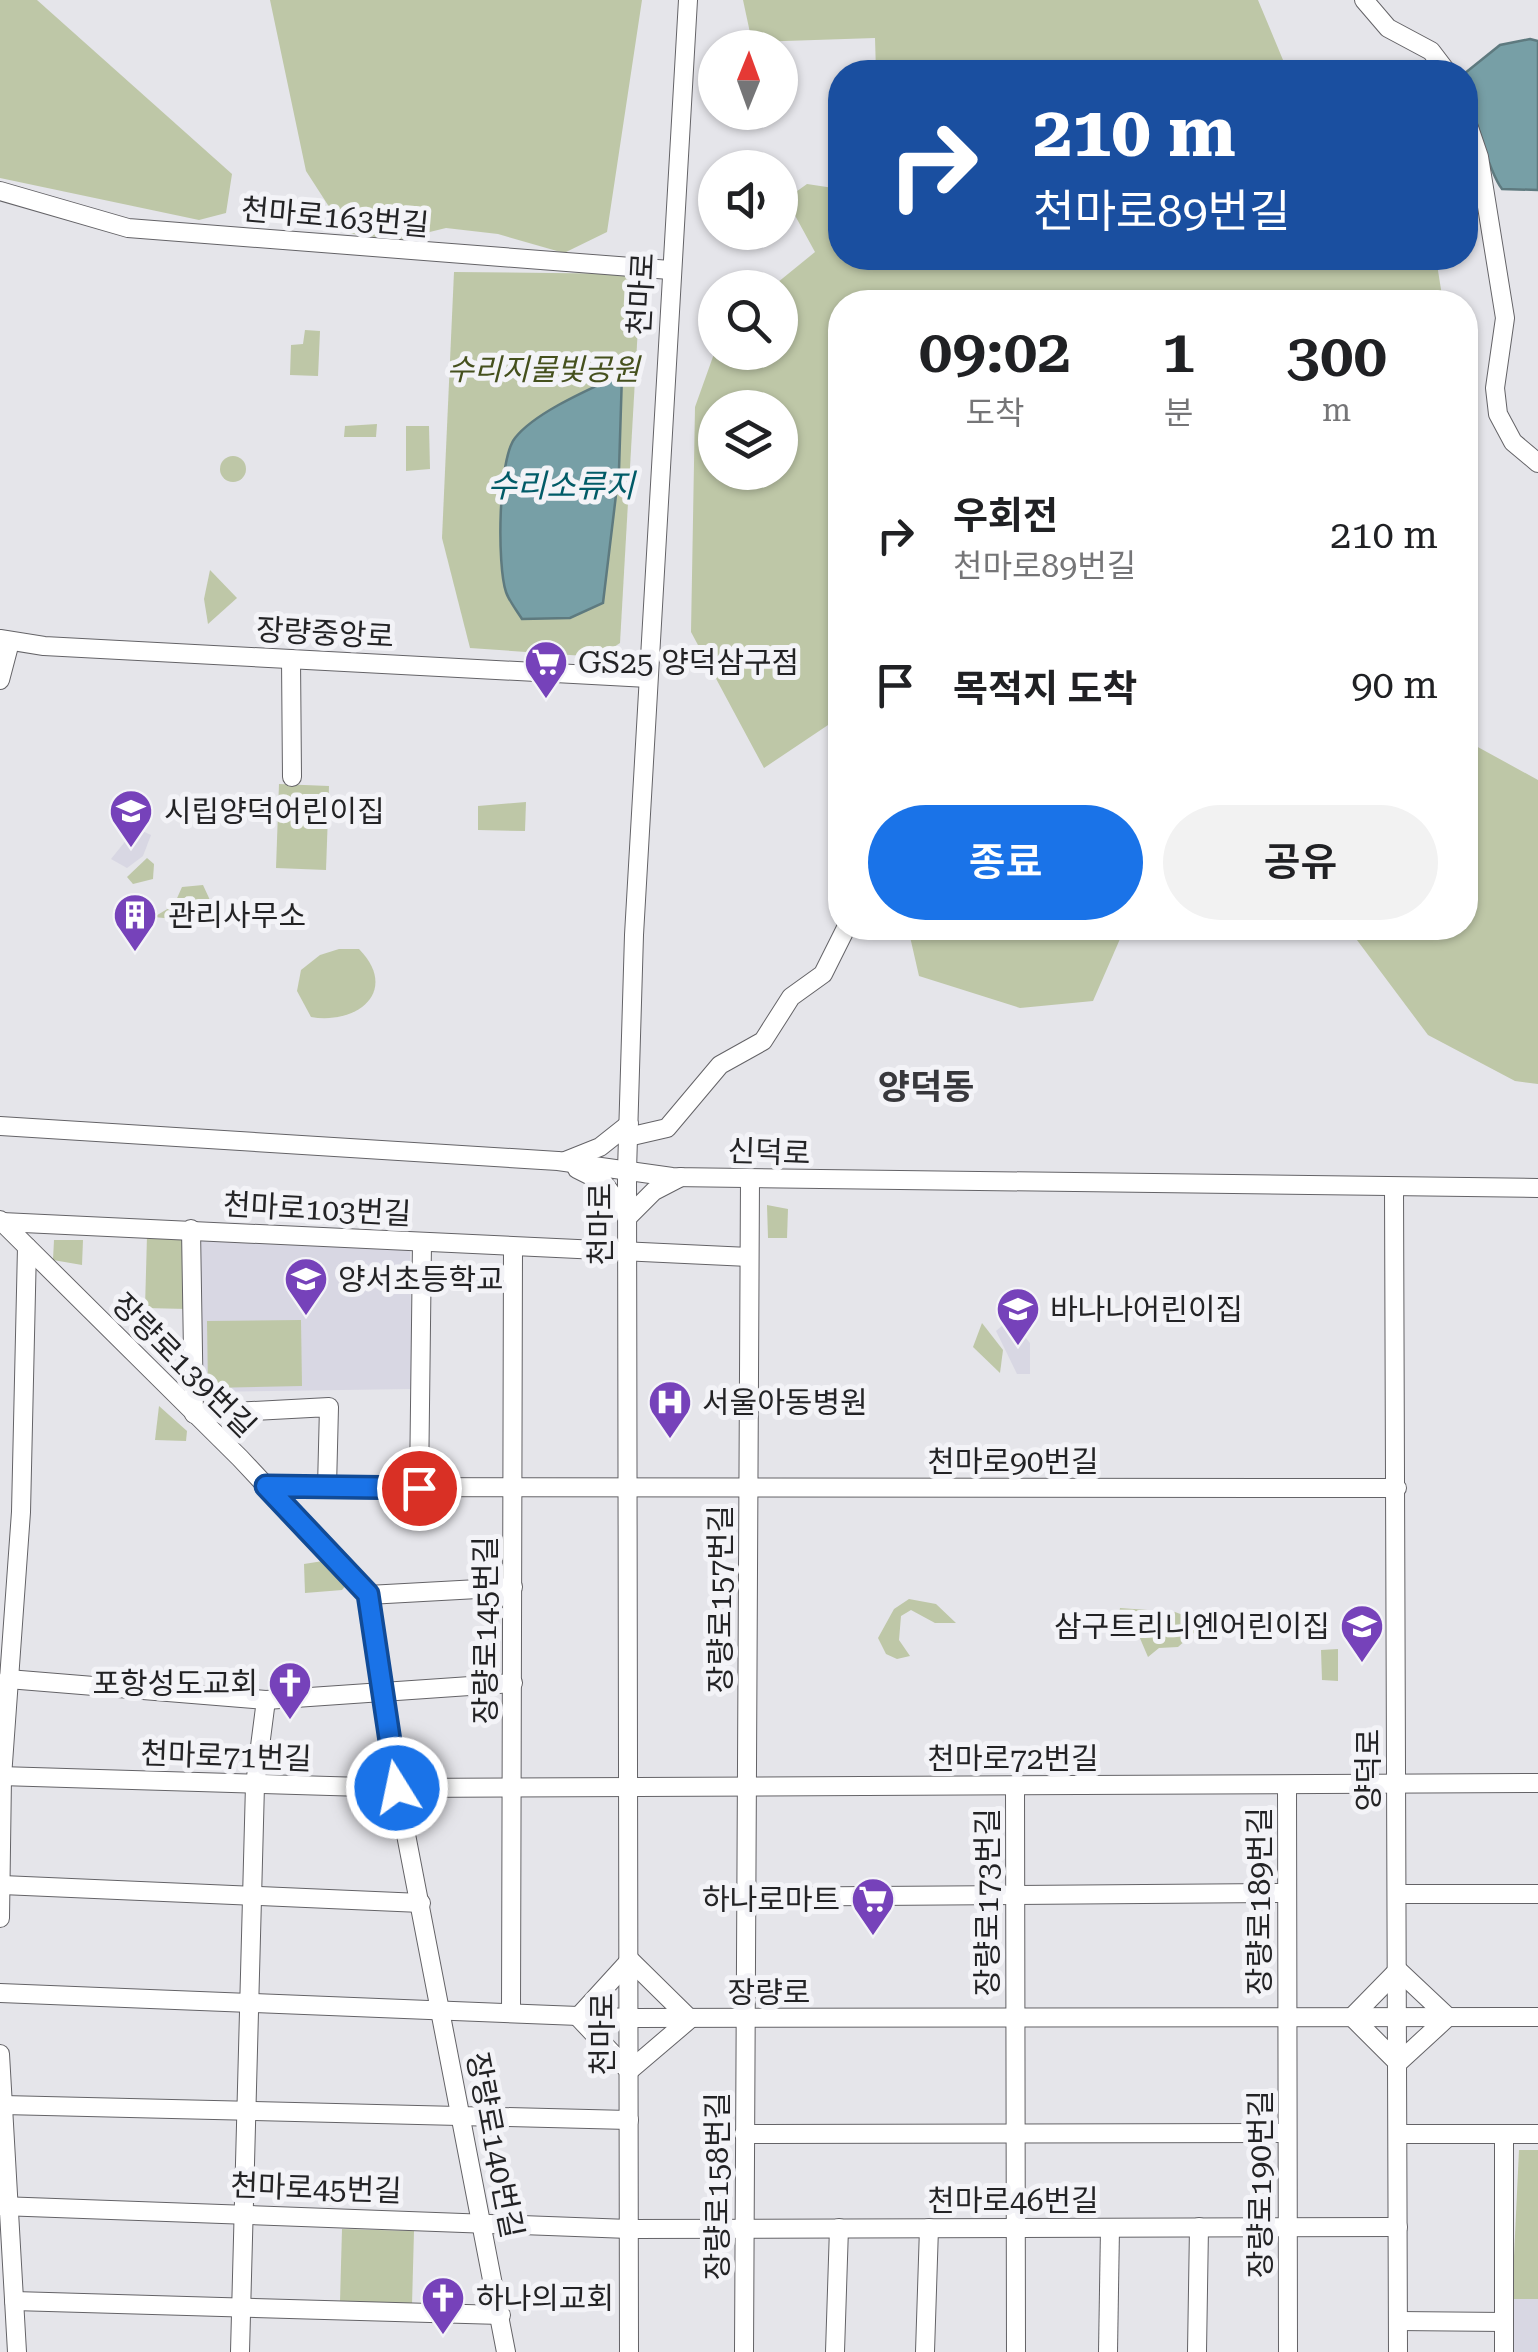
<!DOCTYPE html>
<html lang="ko">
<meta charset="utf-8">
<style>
:root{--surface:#fff;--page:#f2f2f2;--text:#202124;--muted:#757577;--accent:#1a73e8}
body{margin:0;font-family:"Roboto Serif","Noto Sans KR",serif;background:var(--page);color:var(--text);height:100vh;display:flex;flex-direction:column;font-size:38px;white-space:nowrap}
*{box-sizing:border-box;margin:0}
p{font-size:32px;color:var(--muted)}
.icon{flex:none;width:55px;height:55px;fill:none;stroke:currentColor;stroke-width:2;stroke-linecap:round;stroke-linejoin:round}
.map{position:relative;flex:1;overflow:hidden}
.sheet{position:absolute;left:828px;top:290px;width:650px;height:650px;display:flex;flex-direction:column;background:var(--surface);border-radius:40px;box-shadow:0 2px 8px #0004}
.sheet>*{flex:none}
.guide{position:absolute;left:828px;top:60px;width:650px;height:210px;border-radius:40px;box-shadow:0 2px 8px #0004;background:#1a4fa0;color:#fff;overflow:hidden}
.needle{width:65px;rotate:1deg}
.tools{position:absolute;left:698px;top:30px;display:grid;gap:20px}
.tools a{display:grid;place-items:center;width:100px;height:100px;border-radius:50%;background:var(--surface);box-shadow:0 2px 8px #0004;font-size:50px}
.pin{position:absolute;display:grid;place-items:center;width:85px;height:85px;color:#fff;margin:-42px;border:5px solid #fff;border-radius:50%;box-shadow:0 2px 10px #0007}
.me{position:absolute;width:110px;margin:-55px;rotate:350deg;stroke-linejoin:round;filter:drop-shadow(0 0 8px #0008)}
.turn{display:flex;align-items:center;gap:35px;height:210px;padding:0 40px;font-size:45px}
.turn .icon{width:130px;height:130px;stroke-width:2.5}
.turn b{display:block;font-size:70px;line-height:85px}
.eta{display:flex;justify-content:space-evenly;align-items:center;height:170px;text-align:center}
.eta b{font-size:60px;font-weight:600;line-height:70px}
.primary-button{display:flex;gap:20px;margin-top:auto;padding:20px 40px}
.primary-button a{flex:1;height:115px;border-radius:60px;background:var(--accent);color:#fff;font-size:40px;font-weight:600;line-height:115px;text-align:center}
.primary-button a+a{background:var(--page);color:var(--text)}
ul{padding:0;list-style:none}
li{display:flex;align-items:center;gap:30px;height:150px;padding:0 40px}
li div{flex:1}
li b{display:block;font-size:38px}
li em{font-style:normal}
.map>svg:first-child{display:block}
.built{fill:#d8d7e3}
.green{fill:#bec7a7;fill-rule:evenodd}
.water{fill:#779fa6;stroke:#5e7a7f;stroke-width:2.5}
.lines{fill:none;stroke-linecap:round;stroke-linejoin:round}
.minor-casing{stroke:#646367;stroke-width:20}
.minor{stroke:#fff;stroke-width:18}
.route-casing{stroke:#114b97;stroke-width:25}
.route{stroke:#1a73e8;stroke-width:18}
.labels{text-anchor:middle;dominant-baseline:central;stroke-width:10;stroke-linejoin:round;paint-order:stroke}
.street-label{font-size:30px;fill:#232325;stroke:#f3f3f7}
.park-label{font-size:30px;font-style:italic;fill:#45501d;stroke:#f3f3f7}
.poi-label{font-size:30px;fill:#232325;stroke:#f3f3f7;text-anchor:start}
.water-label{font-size:32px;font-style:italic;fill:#015b67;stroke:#f3f3f7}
.quarter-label{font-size:35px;font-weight:bold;fill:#38383c;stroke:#f3f3f7}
</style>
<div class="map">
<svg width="1538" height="2352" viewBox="0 0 1538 2352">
<rect width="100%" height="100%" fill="#e5e5ea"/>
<g class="built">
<path d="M136 828 151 835 143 856 127 868 111 859Z"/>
<path d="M199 1234 410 1246 412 1389 202 1392Z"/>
<path d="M1010 1319 1030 1343V1374H1017L996 1331Z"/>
<rect x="1512" y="2299" width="26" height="53"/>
</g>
<g class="green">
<path d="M0 0H37L232 174 226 213 199 220 0 178Z"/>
<path d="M270 0H642L607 232 564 253 498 234 446 228 397 240 346 233 306 171Z"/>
<path d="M743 0H1258L1288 72H876L875 38 752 42Z"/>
<path d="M807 184 840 189V258H1436L1443 302H840V717L764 768 691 632 695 407 715 351 780 352V288L772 287 815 252 786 199ZM715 408H780V472H715Z"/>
<path d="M454 272 641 274 620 643 599 657 470 648 442 538Z"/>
<path d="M305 330 320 331 318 376 290 375 291 345 303 344Z"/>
<path d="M377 424 376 437H344L345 426Z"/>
<path d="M406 426H429L430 469 406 471Z"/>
<circle cx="233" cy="469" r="13"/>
<path d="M210 570 237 598 208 624 204 599Z"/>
<path d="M1465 740 1538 780V1084L1515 1081 1428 1035 1348 928H1465Z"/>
<path d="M279 784 329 786 326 870 276 868Z"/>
<path d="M526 802 525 831 478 830V806Z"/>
<path d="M147 858 154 864 153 879 133 884 127 877Z"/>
<path d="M203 885 221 924 154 917 174 905 182 887Z"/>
<path d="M908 928H1139L1123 932 1093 1001 1020 1008 919 976Z"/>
<path d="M339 949H359C400 991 357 1025 311 1017L297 991 301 970 320 955Z"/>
<path d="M767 1205 788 1209 787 1238H768Z"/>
<path d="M147 1236 185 1240 187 1309 145 1308Z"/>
<path d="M54 1240H83L82 1265 53 1260Z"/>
<path d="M301 1320 302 1386 208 1388 207 1321Z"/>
<path d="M982 1323 1003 1350 1000 1373 973 1347Z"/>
<path d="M159 1406 187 1431 186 1441 155 1440Z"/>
<path d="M323 1561 348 1583 342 1590 305 1593 304 1564Z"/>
<path d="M909 1599 936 1604 956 1623H935L911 1610 901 1616 899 1640 910 1656 897 1659 886 1654 878 1638 894 1609Z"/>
<path d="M1120 1608 1175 1612 1205 1623 1178 1647 1159 1648 1148 1657 1139 1636 1118 1619Z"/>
<path d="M1338 1649V1681L1322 1680 1321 1650Z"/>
<path d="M1519 2150H1538V2299H1512Z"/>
<path d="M342 2229 414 2231 412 2305 340 2302Z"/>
</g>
<g class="water">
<path d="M1530 39 1538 41V190L1502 189C1490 174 1465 93 1465 73L1500 45Z"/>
<path d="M622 374 619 470 603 603 570 618 522 619C517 611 509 601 506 592 497 566 498 459 515 438 535 412 592 388 622 374Z"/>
</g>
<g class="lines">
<g class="minor-casing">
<g id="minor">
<path d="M1364 0 1388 28 1431 51 1447 72"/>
<path d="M1465 116 1479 157 1505 318 1495 388 1498 414 1513 442 1538 463"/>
<path d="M0 191 128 228 670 270"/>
<path d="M0 639 44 646 648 678"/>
<path d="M291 659 292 777"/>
<path d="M0 680 10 642"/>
<path d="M0 1126 558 1161 672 1177 1538 1188"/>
<path d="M628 1137 667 1128 720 1065 763 1041 791 997 823 974 846 928"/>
<path d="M565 1161 600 1147 629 1124"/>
<path d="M577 1169 603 1182 628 1217 654 1191 681 1177"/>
<path d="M1394 1187 1398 2352"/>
<path d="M0 1220 240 1458 368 1595 397 1788 506 2352"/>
<path d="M2 1222 749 1257"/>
<path d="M191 1229 194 1414 329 1407 327 1487"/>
<path d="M266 1487 1397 1488"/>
<path d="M419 1487 422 1243"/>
<path d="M368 1595 513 1587"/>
<path d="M8 1679 266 1700 513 1683"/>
<path d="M0 1776 397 1788 1538 1783"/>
<path d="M1015 1785 1016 2352"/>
<path d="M1287 1785 1288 2352"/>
<path d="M2 1885 421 1903"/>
<path d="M1397 1894H1538"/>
<path d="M745 1897 1286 1893"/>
<path d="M0 1918 2 1777 21 1512 27 1247"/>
<path d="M630 1960 690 2019"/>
<path d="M1398 1970 1448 2017 1398 2063 1352 2017Z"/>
<path d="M0 1993 630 2018 1538 2017"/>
<path d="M511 2012 513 1248"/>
<path d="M578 2017 630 1960"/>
<path d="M578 2017 629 2071"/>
<path d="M0 2054 17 2352"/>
<path d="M629 2071 690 2019"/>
<path d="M3 2105 629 2120"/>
<path d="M744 2134 1287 2133"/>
<path d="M1398 2134H1538"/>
<path d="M1504 2134V2352"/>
<path d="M0 2206 629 2229 1398 2227"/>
<path d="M14 2301 501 2315"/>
<path d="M1398 2321 1504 2322"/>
<path d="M240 2352 255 1785 266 1700"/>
<path d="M629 2352 627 1171 634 935 688 0"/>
<path d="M744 2352 750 1179"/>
<path d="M835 2352 839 2228"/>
<path d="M925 2352 929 2228"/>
<path d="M1108 2352 1110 2228"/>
<path d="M1197 2352 1199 2227"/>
</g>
</g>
<use href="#minor" class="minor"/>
</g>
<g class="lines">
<g class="route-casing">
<path id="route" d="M397 1788 368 1594 266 1486 419 1488"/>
</g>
<use href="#route" class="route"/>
</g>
<defs>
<g id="supermarket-pin" transform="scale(2.25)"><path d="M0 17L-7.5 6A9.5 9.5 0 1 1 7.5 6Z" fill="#7642ba" stroke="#f3f3f7"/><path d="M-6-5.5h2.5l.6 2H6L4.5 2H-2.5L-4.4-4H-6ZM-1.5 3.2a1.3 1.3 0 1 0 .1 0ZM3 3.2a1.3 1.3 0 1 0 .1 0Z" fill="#fff"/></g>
<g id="school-pin" transform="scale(2.25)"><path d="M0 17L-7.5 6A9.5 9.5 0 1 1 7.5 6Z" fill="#7642ba" stroke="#f3f3f7"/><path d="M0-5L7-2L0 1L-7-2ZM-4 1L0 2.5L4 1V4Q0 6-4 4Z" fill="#fff"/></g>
<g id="building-pin" transform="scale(2.25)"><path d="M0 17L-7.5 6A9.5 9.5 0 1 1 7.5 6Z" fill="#7642ba" stroke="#f3f3f7"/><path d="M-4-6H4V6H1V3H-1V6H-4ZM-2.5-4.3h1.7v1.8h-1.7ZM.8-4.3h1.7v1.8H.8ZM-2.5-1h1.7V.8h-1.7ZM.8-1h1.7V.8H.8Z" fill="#fff"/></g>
<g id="hospital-pin" transform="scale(2.25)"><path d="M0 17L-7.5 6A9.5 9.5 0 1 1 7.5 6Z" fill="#7642ba" stroke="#f3f3f7"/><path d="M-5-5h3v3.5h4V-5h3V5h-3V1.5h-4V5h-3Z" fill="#fff"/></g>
<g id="church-pin" transform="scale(2.25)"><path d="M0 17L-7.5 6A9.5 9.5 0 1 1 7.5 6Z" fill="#7642ba" stroke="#f3f3f7"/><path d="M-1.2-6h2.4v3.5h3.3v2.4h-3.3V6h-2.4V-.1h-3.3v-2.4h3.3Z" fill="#fff"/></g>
</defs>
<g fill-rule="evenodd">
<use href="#supermarket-pin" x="546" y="662"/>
<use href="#school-pin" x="131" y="811"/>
<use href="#building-pin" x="135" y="915"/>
<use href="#school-pin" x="306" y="1279"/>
<use href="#school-pin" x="1018" y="1309"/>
<use href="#hospital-pin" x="670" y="1402"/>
<use href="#school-pin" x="1362" y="1626"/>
<use href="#church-pin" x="290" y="1683"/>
<use href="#supermarket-pin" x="873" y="1899"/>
<use href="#church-pin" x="443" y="2298"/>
</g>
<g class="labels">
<g class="street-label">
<text transform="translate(335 217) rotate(5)">천마로163번길</text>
<text transform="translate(641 294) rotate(-87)">천마로</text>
<text transform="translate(325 633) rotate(3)">장량중앙로</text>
<text transform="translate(769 1152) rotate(2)">신덕로</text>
<text transform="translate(317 1209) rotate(3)">천마로103번길</text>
<text transform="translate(600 1224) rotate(-90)">천마로</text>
<text transform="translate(184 1365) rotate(45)">장량로139번길</text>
<text x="1013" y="1461">천마로90번길</text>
<text transform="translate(720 1599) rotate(-90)">장량로157번길</text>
<text transform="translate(485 1630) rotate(-90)">장량로145번길</text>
<text transform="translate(226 1756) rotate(2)">천마로71번길</text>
<text x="1013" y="1758">천마로72번길</text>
<text transform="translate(1368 1770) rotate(-90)">양덕로</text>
<text transform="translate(1259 1901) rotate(-90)">장량로189번길</text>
<text transform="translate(987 1902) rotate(-90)">장량로173번길</text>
<text x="769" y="1992">장량로</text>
<text transform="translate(602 2034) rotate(-90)">천마로</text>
<text transform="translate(495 2145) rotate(79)">장량로140번길</text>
<text transform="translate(1260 2184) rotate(-90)">장량로190번길</text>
<text transform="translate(717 2186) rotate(-90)">장량로158번길</text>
<text transform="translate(316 2188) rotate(2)">천마로45번길</text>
<text x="1013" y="2200">천마로46번길</text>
</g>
<g class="park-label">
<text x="543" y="369">수리지물빛공원</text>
</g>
<g class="poi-label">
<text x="578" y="662">GS25 양덕삼구점</text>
<text x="164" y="811">시립양덕어린이집</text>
<text x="168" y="915">관리사무소</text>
<text x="338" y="1279">양서초등학교</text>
<text x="1050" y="1309">바나나어린이집</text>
<text x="702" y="1402">서울아동병원</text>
<text x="1330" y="1626" text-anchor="end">삼구트리니엔어린이집</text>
<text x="258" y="1683" text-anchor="end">포항성도교회</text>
<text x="840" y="1899" text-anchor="end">하나로마트</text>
<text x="476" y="2298">하나의교회</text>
</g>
<g class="water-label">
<text x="561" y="486">수리소류지</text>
</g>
<g class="quarter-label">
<text x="926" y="1087">양덕동</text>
</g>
</g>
</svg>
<div class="tools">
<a><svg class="needle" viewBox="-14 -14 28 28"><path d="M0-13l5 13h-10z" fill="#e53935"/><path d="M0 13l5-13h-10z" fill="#757577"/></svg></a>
<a><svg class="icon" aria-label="sound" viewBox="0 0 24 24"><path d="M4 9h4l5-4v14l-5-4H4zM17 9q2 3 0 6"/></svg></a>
<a><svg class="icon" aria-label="search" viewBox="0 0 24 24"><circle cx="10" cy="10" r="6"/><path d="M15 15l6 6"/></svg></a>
<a><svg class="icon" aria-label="layers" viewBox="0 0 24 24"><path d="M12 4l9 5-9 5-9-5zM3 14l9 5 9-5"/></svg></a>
</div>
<div class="pin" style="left:419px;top:1488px;background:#d93025"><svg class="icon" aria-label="arrive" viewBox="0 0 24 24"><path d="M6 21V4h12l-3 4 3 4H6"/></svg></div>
<svg class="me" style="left:397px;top:1788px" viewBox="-20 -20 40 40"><circle r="17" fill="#1a73e8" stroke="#fff" stroke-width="3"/><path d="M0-11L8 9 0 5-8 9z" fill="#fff"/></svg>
<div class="guide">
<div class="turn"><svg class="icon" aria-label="right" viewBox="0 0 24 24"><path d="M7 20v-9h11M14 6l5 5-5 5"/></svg><div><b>210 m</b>천마로89번길</div></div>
</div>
<section class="sheet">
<div class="eta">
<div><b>09:02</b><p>도착</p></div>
<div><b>1</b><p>분</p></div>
<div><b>300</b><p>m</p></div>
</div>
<ul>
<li><svg class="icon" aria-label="right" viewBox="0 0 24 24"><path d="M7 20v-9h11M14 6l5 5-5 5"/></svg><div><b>우회전</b><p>천마로89번길</p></div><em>210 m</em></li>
<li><svg class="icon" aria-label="arrive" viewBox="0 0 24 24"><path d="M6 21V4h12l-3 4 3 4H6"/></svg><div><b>목적지 도착</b></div><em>90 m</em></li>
</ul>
<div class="primary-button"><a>종료</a><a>공유</a></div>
</section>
</div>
